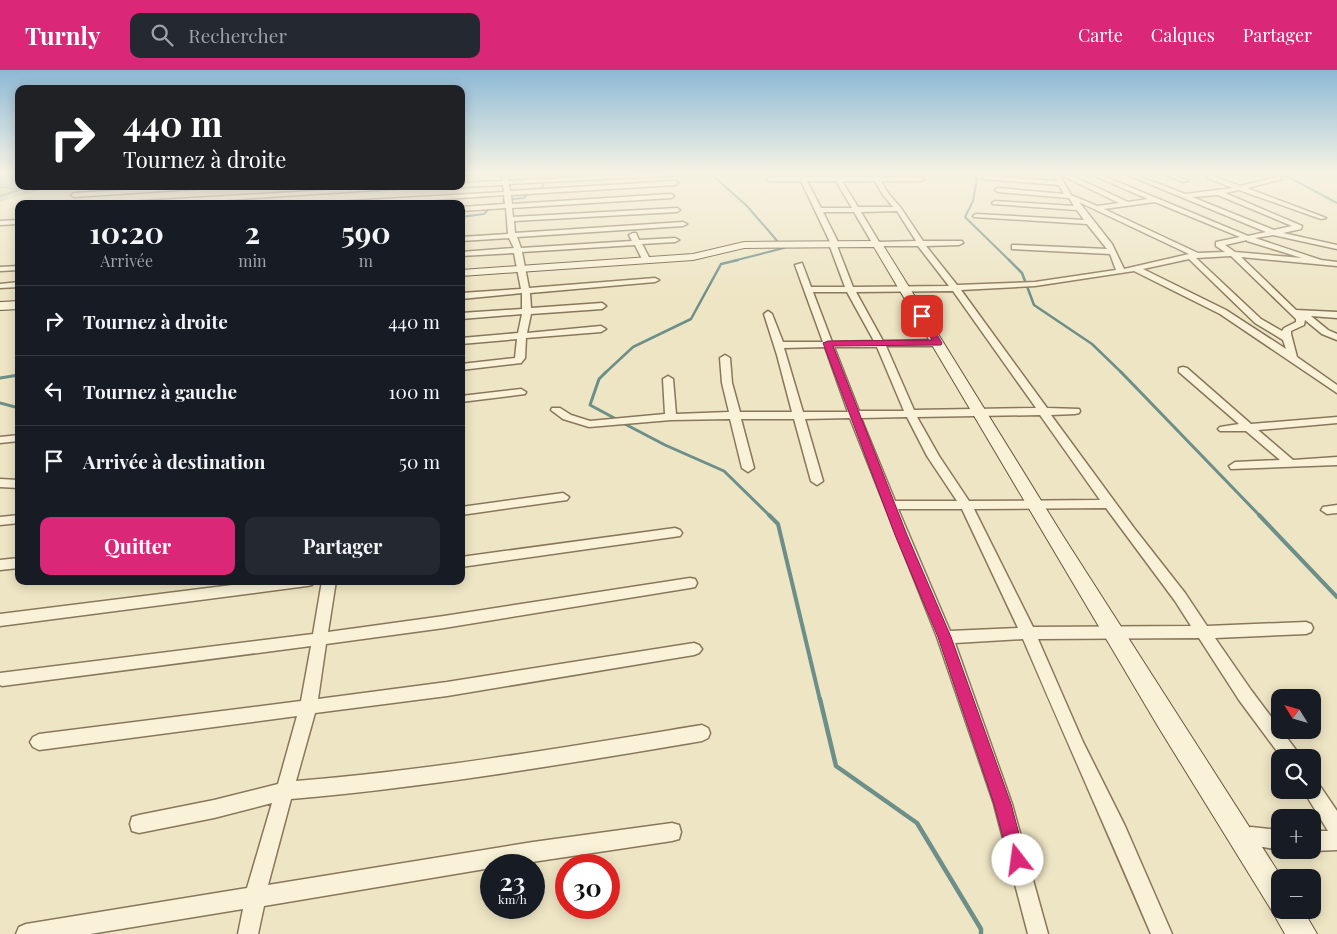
<!DOCTYPE html>
<html lang="fr">
<meta charset="utf-8">
<style>
:root{--surface:#171b24;--page:#242831;--text:#f1f3f6;--muted:#9ea1a6;--line:#363941;--accent:#db2777}
body{margin:0;font-family:"Playfair Display",serif;background:var(--page);color:var(--text);height:100vh;display:flex;flex-direction:column;font-size:19px;white-space:nowrap}
*{box-sizing:border-box;margin:0}
p{font-size:16px;color:var(--muted)}
.icon{flex:none;width:28px;height:28px;fill:none;stroke:currentColor;stroke-width:2;stroke-linecap:round;stroke-linejoin:round}
.map{position:relative;flex:1;overflow:hidden}
.side{position:absolute;left:15px;top:130px;width:450px;height:385px;display:flex;flex-direction:column;background:var(--surface);border-radius:10px;box-shadow:0 2px 12px #0003}
.side>*{flex:none}
.guide{position:absolute;left:15px;top:15px;width:450px;height:105px;border-radius:10px;box-shadow:0 2px 12px #0003;background:#202124;color:#fff;overflow:hidden}
.needle{width:32px;rotate:307deg}
.fabs{position:absolute;left:1271px;top:619px;display:grid;gap:10px}
.fabs a{display:grid;place-items:center;width:50px;height:50px;border-radius:10px;background:var(--surface);box-shadow:0 2px 12px #0003;font-size:25px}
.speed{position:absolute;left:480px;top:784px;display:flex;gap:10px;font-size:25px;font-weight:700;text-align:center}
.speed>*{display:grid;place-content:center;width:65px;height:65px;border-radius:50%;background:var(--surface);box-shadow:0 2px 12px #0003;line-height:1}
.speed small{font-size:12px;font-weight:400}
.speed .limit{border:8px solid #d22;background:#fff;color:#111}
.pin{position:absolute;display:grid;place-items:center;width:42px;height:42px;color:#fff;margin:-21px;border-radius:10px;box-shadow:0 2px 8px #0006}
.me{position:absolute;width:55px;margin:-28px;rotate:345deg;stroke-linejoin:round;filter:drop-shadow(0 0 4px #0008)}
.turn{display:flex;align-items:center;gap:18px;height:105px;padding:0 25px;font-size:22px}
.turn .icon{width:65px;height:65px;stroke-width:2.5}
.turn b{display:block;font-size:35px;line-height:42px}
.eta{display:flex;justify-content:space-evenly;align-items:center;height:85px;text-align:center}
.eta b{font-size:30px;font-weight:700;line-height:35px}
.primary-button{display:flex;gap:10px;margin-top:auto;padding:10px 25px}
.primary-button a{flex:1;height:58px;border-radius:10px;background:var(--accent);color:#fff;font-size:20px;font-weight:700;line-height:58px;text-align:center}
.primary-button a+a{background:var(--page);color:var(--text)}
ul{padding:0;list-style:none}
li{display:flex;align-items:center;gap:15px;height:70px;padding:0 25px;border-top:1px solid var(--line)}
li div{flex:1}
li b{display:block;font-size:19px}
li em{font-style:normal}
header{display:flex;align-items:center;gap:30px;box-sizing:border-box;height:70px;padding:0 25px;background:var(--accent);color:#fff}
header strong{font-size:24px}
nav{display:flex;gap:28px;margin-inline-start:auto;font-size:18px}
.search{width:350px;height:45px;background:var(--page);display:flex;align-items:center;gap:12px;box-sizing:border-box;padding:0 18px;border-radius:10px;color:var(--muted);font-size:19px}
.map>svg:first-child{display:block}
.green{fill:#c2cc98}
.water{fill:#a6c1bb;stroke:#6d8f8a}
.lines{fill:none;stroke-linecap:round;stroke-linejoin:round}
.stream-far4{stroke:#6d8f8a;stroke-width:2}
.stream-far3{stroke:#6d8f8a;stroke-width:2.5}
.stream-far2{stroke:#6d8f8a;stroke-width:3}
.stream-far1{stroke:#6d8f8a;stroke-width:4}
.stream{stroke:#6d8f8a;stroke-width:4.5}
.street-casing{stroke:#89775b;stroke-width:3}
.secondary-casing{stroke:#6a583e;stroke-width:2}
.street{fill:#f9f2d8;fill-rule:evenodd}
.secondary{fill:#f9f2d8;fill-rule:evenodd}
.route{fill:#db2777;stroke:#8e194d}
</style>
<header>
<strong>Turnly</strong>
<div class="search"><svg class="icon" aria-label="search" viewBox="0 0 24 24"><circle cx="10" cy="10" r="6"/><path d="M15 15l6 6"/></svg>Rechercher</div>
<nav><a>Carte</a><a>Calques</a><a>Partager</a></nav>
</header>
<div class="map">
<svg width="1337" height="864" viewBox="0 0 1337 864">
<rect width="100%" height="100%" fill="#eee5c4"/>
<path class="green" d="M0 117 19 120 44 119 0 132Z"/>
<path class="water" d="M0 103H19V116H58C38 120 20 120 0 117Z"/>
<g class="lines">
<g class="stream-far4">
<path d="M710 103 747 136 779 173"/>
<path d="M971 103 977 109 973 131 965 147 1010 191"/>
<path d="M1281 103 1337 133"/>
<path d="M535 121 543 117 544 103"/>
<path d="M0 126 19 120"/>
<path d="M506 135 503 130 524 128 529 122"/>
<path d="M461 147 484 144 490 138"/>
<path d="M733 191 784 178"/>
</g>
<g class="stream-far3">
<path d="M1009 190 1022 203 1034 235 1092 274 1122 303"/>
<path d="M605 303 633 277 691 249 721 194 738 190"/>
</g>
<g class="stream-far2">
<path d="M606 302 599 309 590 335 618 350"/>
<path d="M1121 302 1261 447"/>
<path d="M0 308 19 305"/>
<path d="M0 333 19 338"/>
<path d="M623 353 665 375 724 401 771 447"/>
</g>
<g class="stream-far1">
<path d="M769 445 778 454 820 630"/>
<path d="M1259 445 1337 527"/>
</g>
<path class="stream" d="M820 629 836 696 917 753 981 859V864"/>
<g class="street-casing">
<g id="street">
<path d="M461 103H480L461 106Z"/>
<path d="M502 103H508L509 111 651 103H685L682 105 509 114 510 121 675 111 678 113 675 115 511 125 512 134 671 124 674 126 671 128 512 138 513 147 677 138 680 140 677 142 514 151 515 163 683 152 687 154 683 156 517 167 521 178 632 171 629 165 633 163H636L639 170 675 168 679 170 675 172 642 174 650 189 646 191H643L635 175 522 182 529 218 655 208 659 210 655 212 530 223 531 238 602 233 606 236 602 239 531 244 527 263 601 256 606 259 601 262 526 268 525 288 521 293 461 300V294L515 288 517 269 461 274V268L518 263 522 244 461 249V243L522 239V223L461 229V223L521 219 514 183 461 186V182L514 178 509 168 461 171V167L508 164 506 138 461 141V137L505 134 504 125 371 134H331L334 132 504 122 503 115 461 117 459 116H461V113L503 111Z"/>
<path d="M797 103H803L805 107H833L831 103H837L840 107H870L865 103H872L878 107 923 108V110L921 111H881L888 123 901 138 923 171H962L963 173 959 175 926 176 957 215 1035 212 1116 200 1110 184 1012 179V175H1015L1107 179 1087 154 974 147 973 146 976 144 1084 150 1077 140 993 134 992 133 995 131 1074 136 1069 128 998 122 995 120 998 118 1064 124 1059 115 983 109 985 106 1057 111 1052 103H1066L1128 132 1148 129 1088 103H1096L1248 166 1266 162 1123 103H1131L1185 124 1233 118 1208 108 1210 105 1240 116 1280 106 1282 109 1247 118 1326 148 1321 149 1239 120 1225 123 1302 156 1301 159 1283 163 1337 175V179L1273 165 1255 168 1321 190 1337 192V196L1241 187 1296 240 1337 242V248L1311 246 1328 260 1337 264V270L1322 264 1305 250 1304 255 1291 261V264L1297 287 1337 315V323L1220 244 1134 201 1035 216 961 220 1047 338 1079 339 1080 341 1079 343 1075 344 1051 345 1134 458 1185 523 1207 556 1306 552 1311 554 1313 558 1311 562 1306 564 1215 568 1251 620 1302 688H1282L1239 630 1199 568 1038 569 1083 672 1125 756 1172 864H1151C1109 765 1065 668 1023 569L955 573 1012 734 1048 864H1028L994 734 937 567 850 348 805 349 823 411 817 415 811 411 794 349H741L754 398 748 402 742 398 730 349 671 350 589 357 563 349 551 340 552 338H560L571 345 590 351 665 344 663 309 668 306 673 309 676 344 729 342 722 313 720 288 725 285 730 288 732 313 740 342H792L777 285 764 244 768 241 772 244 783 272H823L795 195 802 193 811 217H845L829 174 830 172 801 111H770L767 109 770 107H799ZM1059 104 1119 133 1097 136 1071 125ZM807 111H836L852 138H821ZM842 111H875L883 125 893 137H858ZM1218 125 1292 156 1274 160 1192 127ZM1079 132 1189 184 1124 199 1112 174ZM1155 132 1240 167 1216 172V176L1225 182 1198 183 1104 139ZM897 141 916 171 879 172 861 142ZM823 142H854L874 176H918L949 216 853 217 837 176 839 174ZM1247 170V171L1302 188 1235 182 1225 175ZM1231 186 1296 249V252L1284 258 1282 261 1261 249 1196 188ZM1189 189 1255 253 1283 270 1286 279 1226 240 1143 199ZM953 221 1036 338 914 340 886 276H938L943 273 938 270 883 271 856 222ZM813 222H847L874 271 832 272ZM825 277 848 342H803L784 278ZM834 277H877L904 341H859ZM1040 345 1100 430 969 431 939 386 917 347ZM907 347 927 386 957 431H895L861 348ZM1106 438 1175 531 1191 556 1033 557 974 439ZM898 439H962L1018 558 950 561Z"/>
<path d="M1162 103H1170L1188 111 1183 112Z"/>
<path d="M195 116H237L74 127 71 125 74 123Z"/>
<path d="M397 116H437L165 134H124L127 132Z"/>
<path d="M19 150V154L0 155V151Z"/>
<path d="M19 196V200L0 201V197Z"/>
<path d="M19 212V217L0 218V214Z"/>
<path d="M1183 297 1187 298 1251 354 1337 347V353L1258 360 1293 390 1337 387V395L1231 399 1229 396 1235 392 1280 390 1246 361H1220L1218 359 1220 357 1239 354 1179 302V298Z"/>
<path d="M521 319 526 322 525 324 461 332V326Z"/>
<path d="M19 365V371L0 373V367Z"/>
<path d="M0 409 19 410V418L0 417Z"/>
<path d="M563 423 569 427 567 430 461 445V437Z"/>
<path d="M1337 435V443L1327 444 1321 440 1323 437Z"/>
<path d="M19 445V453L0 455V447Z"/>
<path d="M675 458 680 460 682 463 680 466 461 497V487Z"/>
<path d="M19 488V498L0 500V490Z"/>
<path d="M690 508 695 509 697 513 695 517 690 518 444 558 326 574 318 629 447 612 694 573 699 575 702 579 699 583 694 585 447 626 315 643 296 711C433 700 567 677 702 655L708 658 710 663 708 668 702 671C565 694 430 717 291 729L268 815 533 772 672 753 679 755 681 762 679 769 672 771 512 795H491V798L264 836 258 864H238L243 839 90 864H16L19 857 26 854 247 818 272 733 214 748 139 763 132 761 130 754 132 747 139 745 214 730 278 714 297 646 39 680 33 677 30 672 33 667 39 664 301 631 311 576 2 616 0 615V603L313 564 322 511H336L328 562 444 546Z"/>
<path d="M264 511H314L312 515 307 516 0 556V544Z"/>
<path d="M1312 711 1318 713 1337 741V780L1312 781 1311 780H1312V761H1328L1303 720H1312Z"/>
<path d="M1251 757 1280 760V780L1251 775 1240 777 1233 775 1230 768 1233 761Z"/>
</g>
</g>
<g class="secondary-casing">
<g id="secondary">
<path d="M877 171 881 172 896 196 1063 466 1282 808H1280V840H1303L1317 864H1285L1272 841 1159 658 874 177 744 178 693 190 461 206V200L693 184 744 172Z"/>
<path d="M19 231V239L0 240V232Z"/>
</g>
</g>
<use href="#street" class="street"/>
<use href="#secondary" class="secondary"/>
</g>
<linearGradient id="sky" x2="0" y2="1"><stop stop-color="#8db9d6"/><stop offset="0.46" stop-color="#f7f3e4"/><stop offset="1" stop-color="#f7f3e4" stop-opacity="0"/></linearGradient>
<rect width="1337" height="224" fill="url(#sky)"/>
<path class="route" d="M919 244H925L942 273 941 275 833 276 907 465 951 567 1011 734 1026 790 1024 796 1018 798 1011 796 1009 790 994 734 938 567 895 465 823 273 828 271 932 270 918 246Z"/>
</svg>
<div class="fabs">
<a><svg class="needle" viewBox="-14 -14 28 28"><path d="M0-13l5 13h-10z" fill="#e53935"/><path d="M0 13l5-13h-10z" fill="#9ea1a6"/></svg></a>
<a><svg class="icon" aria-label="search" viewBox="0 0 24 24"><circle cx="10" cy="10" r="6"/><path d="M15 15l6 6"/></svg></a>
<a>+</a>
<a>−</a>
</div>
<div class="speed"><div>23<small>km/h</small></div><div class="limit">30</div></div>
<div class="pin" style="left:922px;top:246px;background:#d93025"><svg class="icon" aria-label="arrive" viewBox="0 0 24 24"><path d="M6 21V4h12l-3 4 3 4H6"/></svg></div>
<svg class="me" style="left:1018px;top:790px" viewBox="-20 -20 40 40"><circle r="19" fill="#fff"/><path d="M0-13L10 11 0 6-10 11z" fill="#db2777"/></svg>
<div class="guide">
<div class="turn"><svg class="icon" aria-label="right" viewBox="0 0 24 24"><path d="M7 20v-9h11M14 6l5 5-5 5"/></svg><div><b>440 m</b>Tournez à droite</div></div>
</div>
<section class="side">
<div class="eta">
<div><b>10:20</b><p>Arrivée</p></div>
<div><b>2</b><p>min</p></div>
<div><b>590</b><p>m</p></div>
</div>
<ul>
<li><svg class="icon" aria-label="right" viewBox="0 0 24 24"><path d="M7 20v-9h11M14 6l5 5-5 5"/></svg><div><b>Tournez à droite</b></div><em>440 m</em></li>
<li><svg class="icon" aria-label="left" viewBox="0 0 24 24"><path d="M17 20v-9H6M10 6l-5 5 5 5"/></svg><div><b>Tournez à gauche</b></div><em>100 m</em></li>
<li><svg class="icon" aria-label="arrive" viewBox="0 0 24 24"><path d="M6 21V4h12l-3 4 3 4H6"/></svg><div><b>Arrivée à destination</b></div><em>50 m</em></li>
</ul>
<div class="primary-button"><a>Quitter</a><a>Partager</a></div>
</section>
</div>
